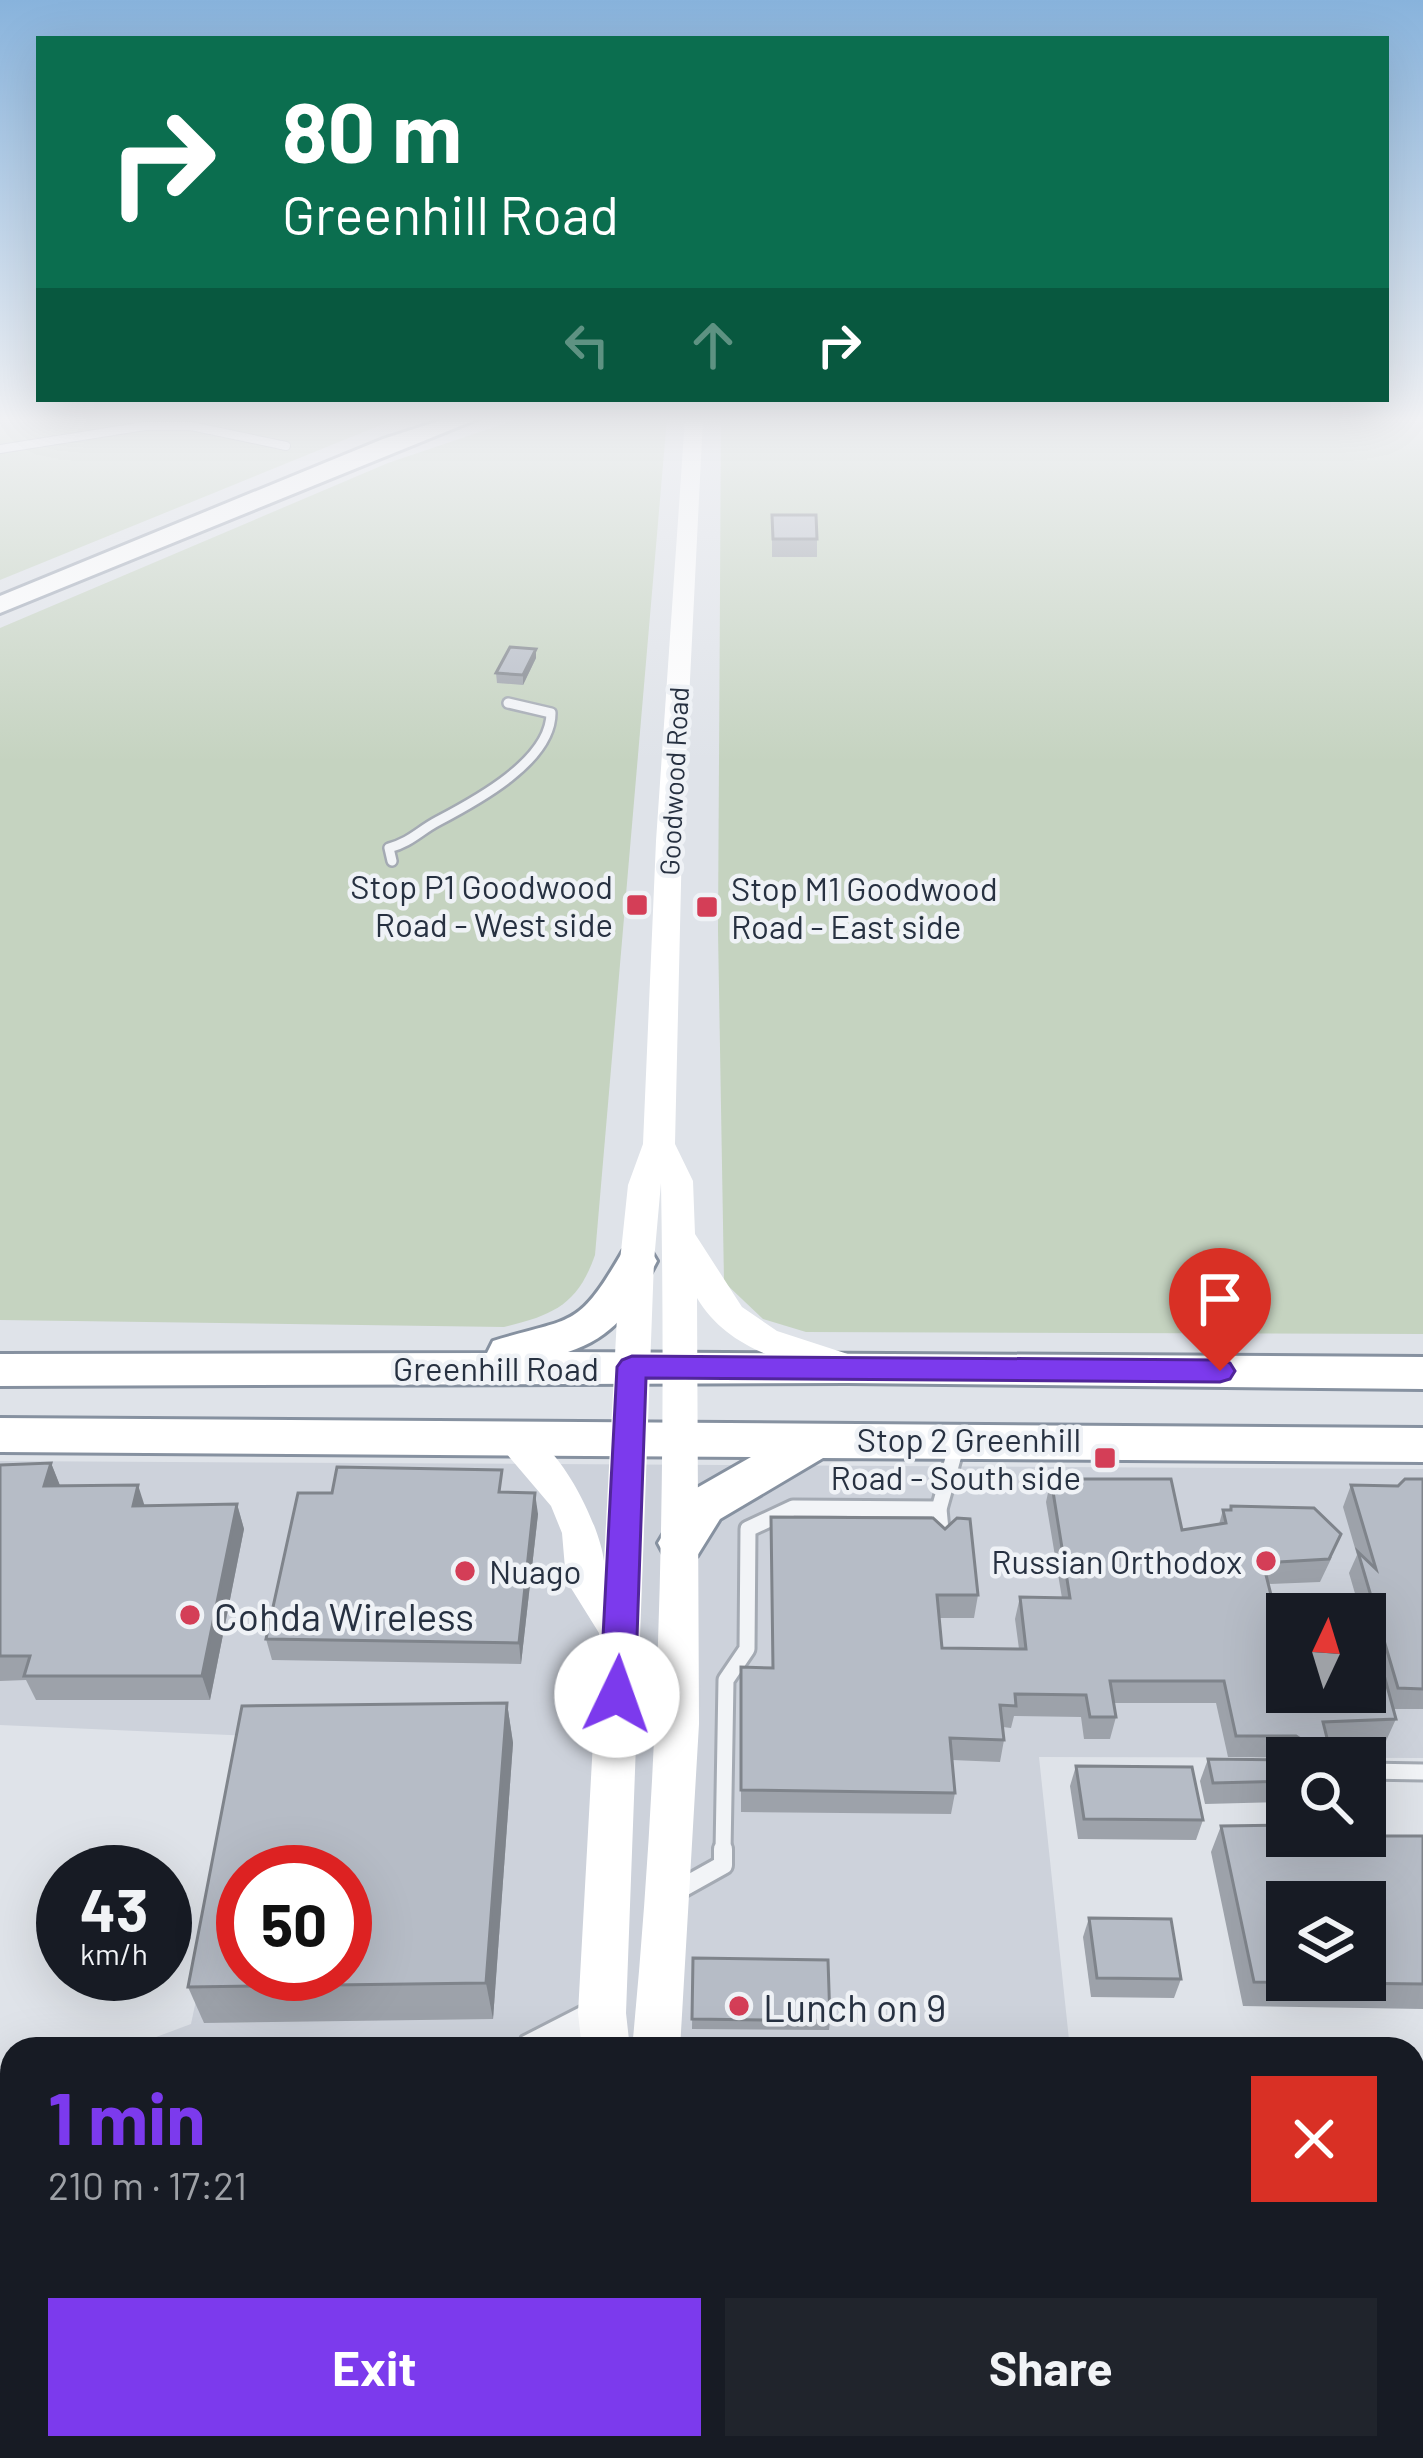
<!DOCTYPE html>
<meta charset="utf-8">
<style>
:root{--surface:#171b24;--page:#20242c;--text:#f1f3f6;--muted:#9ea1a6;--accent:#7c3aed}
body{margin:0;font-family:Barlow,sans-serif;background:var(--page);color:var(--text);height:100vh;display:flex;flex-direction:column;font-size:45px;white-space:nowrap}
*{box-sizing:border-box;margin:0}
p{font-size:39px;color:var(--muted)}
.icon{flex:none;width:66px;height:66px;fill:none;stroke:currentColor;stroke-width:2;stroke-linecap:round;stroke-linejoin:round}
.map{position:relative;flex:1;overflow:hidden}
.drawer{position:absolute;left:0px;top:2037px;width:1425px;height:423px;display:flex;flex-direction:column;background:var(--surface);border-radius:36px 36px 0 0;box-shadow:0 12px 48px #0002}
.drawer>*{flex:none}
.hud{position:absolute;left:36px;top:36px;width:1353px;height:366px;border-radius:0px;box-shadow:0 12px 48px #0002;background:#0b6e4f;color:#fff;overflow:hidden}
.needle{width:78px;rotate:4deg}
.controls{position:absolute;left:1266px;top:1593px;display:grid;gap:24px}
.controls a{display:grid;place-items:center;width:120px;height:120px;border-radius:0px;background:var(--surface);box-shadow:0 12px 48px #0002;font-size:60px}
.speed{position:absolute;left:36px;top:1845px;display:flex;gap:24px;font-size:60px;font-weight:700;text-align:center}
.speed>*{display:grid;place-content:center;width:156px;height:156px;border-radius:50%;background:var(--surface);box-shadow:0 12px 48px #0002;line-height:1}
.speed small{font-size:30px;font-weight:400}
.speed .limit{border:18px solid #d22;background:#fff;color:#111}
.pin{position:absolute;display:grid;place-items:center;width:102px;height:102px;color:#fff;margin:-123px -51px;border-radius:50% 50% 50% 0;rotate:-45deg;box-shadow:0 0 12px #0007}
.pin .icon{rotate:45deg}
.me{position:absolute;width:132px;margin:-66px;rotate:3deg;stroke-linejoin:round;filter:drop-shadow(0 0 9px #0008)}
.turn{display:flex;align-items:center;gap:42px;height:252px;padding:0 48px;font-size:54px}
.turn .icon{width:156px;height:156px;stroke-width:2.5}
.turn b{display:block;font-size:84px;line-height:102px}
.lanes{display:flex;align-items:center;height:114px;padding:0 48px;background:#0003;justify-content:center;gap:60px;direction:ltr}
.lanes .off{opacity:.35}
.round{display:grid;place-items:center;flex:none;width:126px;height:126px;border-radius:0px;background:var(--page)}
.summary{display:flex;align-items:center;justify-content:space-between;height:204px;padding:0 48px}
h1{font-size:72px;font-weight:700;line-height:90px;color:var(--accent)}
.action{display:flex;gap:24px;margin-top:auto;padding:24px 48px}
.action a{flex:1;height:138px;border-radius:0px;background:var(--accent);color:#fff;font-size:48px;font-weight:700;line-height:138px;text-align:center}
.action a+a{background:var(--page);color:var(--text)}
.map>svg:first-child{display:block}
.built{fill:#cdd2db;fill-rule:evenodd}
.green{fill:#c5d3c0}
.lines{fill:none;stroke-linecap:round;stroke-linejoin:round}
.service-far3-casing{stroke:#a4aab3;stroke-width:10}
.service-far2-casing{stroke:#a4aab3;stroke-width:14}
.service-far1-casing{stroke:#a4aab3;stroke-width:21}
.service-casing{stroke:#a4aab3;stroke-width:24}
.minor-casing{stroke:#a4aab3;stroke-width:6}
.primary-casing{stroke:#9ea7b5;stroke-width:6}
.trunk-casing{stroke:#8691a0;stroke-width:6}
.service-far3{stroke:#f2f4f7;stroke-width:8}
.service-far2{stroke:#f2f4f7;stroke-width:9}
.service-far1{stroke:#f2f4f7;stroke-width:15}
.service{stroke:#f2f4f7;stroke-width:18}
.minor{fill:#f2f4f7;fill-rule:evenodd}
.secondary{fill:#fff;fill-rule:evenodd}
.primary{fill:#fff;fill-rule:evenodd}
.trunk{fill:#fff;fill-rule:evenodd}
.wall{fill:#9da2aa}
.shaded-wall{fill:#7f848b}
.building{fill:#b6bcc6;stroke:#7f848b;stroke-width:3;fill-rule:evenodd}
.route{fill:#7c3aed;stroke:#51269a;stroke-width:3}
.poi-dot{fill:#d43e57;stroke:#eff2f6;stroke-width:4.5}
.labels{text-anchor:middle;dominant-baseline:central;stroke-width:9;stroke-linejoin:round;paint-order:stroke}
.far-street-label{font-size:27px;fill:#273141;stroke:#eff2f6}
.poi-label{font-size:33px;fill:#273141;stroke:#eff2f6;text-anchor:end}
.street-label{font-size:33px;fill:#273141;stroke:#eff2f6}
.near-poi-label{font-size:39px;fill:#273141;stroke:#eff2f6;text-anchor:start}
</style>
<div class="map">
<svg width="1423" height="2458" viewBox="0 0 1423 2458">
<rect width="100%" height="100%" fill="#dfe3e9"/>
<g class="built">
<path d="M0 1461 1423 1469V1758L1039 1757 1070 2049H124L191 2024 252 1736 0 1725ZM1287 1614H1365V1692H1287ZM243 1872H345V1974H243Z"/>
<path d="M12 2205V2448H1239L1241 2458H0V2253Z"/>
</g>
<g class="green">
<path d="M0 418H398L0 580Z"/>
<path d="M521 418H667L595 1255C578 1304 554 1315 504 1327L0 1320V628L388 463Z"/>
<path d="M721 418H1423V1334L806 1332 763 1319 724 1282 718 931Z"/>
</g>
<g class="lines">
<g class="service-far3-casing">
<path id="service-far3" d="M0 449 145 426H191L286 446"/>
</g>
<g class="service-far2-casing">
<path id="service-far2" d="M392 861 389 848C411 842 419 831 438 821 476 801 551 761 551 713L508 703"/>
</g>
<g class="service-far1-casing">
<g id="service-far1">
<path d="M942 1540 939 1509 957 1444"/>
<path d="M1365 1771 1423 1772"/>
<path d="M723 1852 726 1680 747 1649 748 1529 793 1508 939 1509"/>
</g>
</g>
<g class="service-casing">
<path id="service" d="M680 1889 723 1865V1849"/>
</g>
<g class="minor-casing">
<g id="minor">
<path d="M602 1996 614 2001 619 2013C603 2051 551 2049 517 2049L522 2037Z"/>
<rect x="0" y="2072" width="12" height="36"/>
<rect x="1413" y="2086" width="10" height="36"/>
</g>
</g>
<g class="primary-casing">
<path id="primary" d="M448 418H480L0 613V596L383 439Z"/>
</g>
<g class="trunk-casing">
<g id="trunk">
<path d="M637 1247 651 1251 657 1261C634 1305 617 1336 568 1352L1423 1357V1389L847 1383 0 1386V1354L487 1353 493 1341C575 1316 577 1330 623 1251Z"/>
<path d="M0 1418 1423 1428V1462L823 1458 720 1519 697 1556 681 1562 665 1556 658 1543 688 1493 751 1457 0 1452Z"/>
</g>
</g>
<use href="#service-far3" class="service-far3"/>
<use href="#service-far2" class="service-far2"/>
<use href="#service-far1" class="service-far1"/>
<use href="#service" class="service"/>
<use href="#minor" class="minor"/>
<g class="secondary">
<path d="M685 418H703L682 841 675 1144 693 1181 695 1234 742 1307 777 1331 860 1358 865 1367 860 1376 847 1380C791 1363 729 1352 697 1298L699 1724 680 2049H632C660 1760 666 1472 661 1183L654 1261 626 2013 630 2049H582L578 2013 599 1633 566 1580 562 1533 551 1506 494 1439 499 1429C547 1413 599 1520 604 1561L620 1261 628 1185 643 1144 656 841Z"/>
<path d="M588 2448H644L643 2458H587Z"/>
</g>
<use href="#primary" class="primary"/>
<use href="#trunk" class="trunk"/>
</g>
<g class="wall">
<path d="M772 515 817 539V557H772Z"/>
<path d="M536 649V658L523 685 497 683 496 673Z"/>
<path d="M51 1463 60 1486 145 1506 237 1504 244 1529 210 1700H36L26 1680 0 1681V1464Z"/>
<path d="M1051 1479 1182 1530 1219 1524 1223 1510H1229L1231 1506 1332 1557 1320 1582 1268 1584 1287 1692H1365L1378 1675 1365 1628V1614H1361L1349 1573 1357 1555 1343 1507 1351 1485 1398 1486 1423 1479V1709H1393L1396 1719 1386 1741 1329 1744 1332 1758 1228 1757 1216 1703H1113L1116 1717 1110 1739H1084L1081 1717 1014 1716 1011 1728 1003 1727 1004 1740 1000 1762 952 1760 955 1793 951 1814 741 1812V1667L772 1668 771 1517 978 1595 974 1618H939L942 1648 1019 1649 1015 1619 1020 1597 1062 1598 1046 1502Z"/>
<path d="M505 1492 538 1514 521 1664 272 1660 266 1639Z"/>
<path d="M507 1703 513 1743 493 2019 204 2023 188 1987Z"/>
<path d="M1208 1759 1287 1760V1802L1205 1804 1200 1781Z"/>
<path d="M1076 1766 1203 1820 1196 1840 1078 1839 1070 1786Z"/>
<path d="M1221 1826 1287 1836H1423V2009L1243 2006 1211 1852Z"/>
<path d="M1089 1918 1181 1979 1174 1998 1091 1997 1083 1937Z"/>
<path d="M693 1958 830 2021 829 2030 692 2029Z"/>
<path d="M1413 2227 1423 2268V2301L1413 2313Z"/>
<path d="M895 2448H1223L1225 2458H895Z"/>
</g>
<g class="shaded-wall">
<path d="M536 649V658L523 685V675Z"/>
<path d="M51 1463 61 1488 44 1486Z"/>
<path d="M138 1485 146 1510 133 1506Z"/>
<path d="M535 1493 538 1514 521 1664 519 1643Z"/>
<path d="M237 1504 244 1529 210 1700 202 1676Z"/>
<path d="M507 1703 513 1743 493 2019 486 1983Z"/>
</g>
<g class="building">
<path d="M772 515H816L817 539H773Z"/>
<path d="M510 647 536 649 523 675 496 673Z"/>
<path d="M51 1463 44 1486 138 1485 133 1506 237 1504 202 1676H24L30 1656H0V1465Z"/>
<path d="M337 1467 502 1470 499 1492 535 1493 519 1643 266 1639 298 1493H332Z"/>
<path d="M1051 1479H1171L1182 1530 1226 1523 1223 1510H1231V1506L1314 1508 1341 1534 1329 1559 1263 1563 1287 1659V1692H1365V1675H1384L1396 1719 1323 1722 1332 1758H1300L1307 1753V1743L1296 1736H1236L1224 1681H1110L1116 1717H1090L1086 1695 1015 1694 1016 1706 1000 1705 1004 1740 950 1738 955 1793 741 1790V1667L773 1668 771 1517 933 1518 945 1529 957 1518 970 1519 978 1595H937L942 1648 1026 1649 1020 1597 1070 1598Z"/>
<path d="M1405 1479H1423V1689L1398 1688 1358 1552 1376 1569 1351 1485 1398 1486Z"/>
<path d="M507 1703 486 1983 188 1987 242 1706ZM243 1872H345V1974H243Z"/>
<path d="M1208 1759 1287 1760V1781L1213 1783Z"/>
<path d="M1076 1766 1192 1767 1203 1820 1084 1819Z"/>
<path d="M1287 1825V1836H1423V1984L1254 1982 1221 1826ZM1287 1902H1365V1980H1287Z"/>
<path d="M1089 1918 1171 1919 1181 1979 1097 1978Z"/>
<path d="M693 1958 828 1960 830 2021 692 2019Z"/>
<path d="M1413 2227 1423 2268V2293H1413Z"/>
<path d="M903 2448H1223L1225 2458H903Z"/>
</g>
<linearGradient id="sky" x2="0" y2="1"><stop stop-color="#88b3dc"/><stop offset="0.55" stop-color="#f1f2f5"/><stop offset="1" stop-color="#f1f2f5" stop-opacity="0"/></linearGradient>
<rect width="1423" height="762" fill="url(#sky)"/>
<path class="route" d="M632 1356 1220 1360 1230 1363 1235 1371 1230 1379 1220 1382 646 1378 635 1695 630 1706 617 1710 605 1706 600 1695 617 1367 622 1360Z"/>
<g class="poi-dot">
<rect x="625" y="893" width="24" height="24" rx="6"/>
<rect x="695" y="895" width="24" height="24" rx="6"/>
<rect x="1093" y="1446" width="24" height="24" rx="6"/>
<circle cx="1266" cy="1561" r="12"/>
<circle cx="465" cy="1571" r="12"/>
<circle cx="190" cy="1615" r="12"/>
<circle cx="739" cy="2006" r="12"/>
</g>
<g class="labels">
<g class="far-street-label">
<text transform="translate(673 781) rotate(-87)">Goodwood Road</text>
</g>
<g class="poi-label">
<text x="613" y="886">Stop P1 Goodwood<tspan x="613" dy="38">Road - West side</tspan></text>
<text x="731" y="888" text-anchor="start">Stop M1 Goodwood<tspan x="731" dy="38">Road - East side</tspan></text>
<text x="1081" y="1439">Stop 2 Greenhill<tspan x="1081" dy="38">Road - South side</tspan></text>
<text x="1242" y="1561">Russian Orthodox</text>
<text x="489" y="1571" text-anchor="start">Nuago</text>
</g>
<g class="street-label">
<text x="496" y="1368">Greenhill Road</text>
</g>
<g class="near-poi-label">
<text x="214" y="1615">Cohda Wireless</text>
<text x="763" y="2006">Lunch on 9</text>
</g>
</g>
</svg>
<div class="controls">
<a><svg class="needle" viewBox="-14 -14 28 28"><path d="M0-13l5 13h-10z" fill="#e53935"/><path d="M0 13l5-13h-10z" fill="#9ea1a6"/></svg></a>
<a><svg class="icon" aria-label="search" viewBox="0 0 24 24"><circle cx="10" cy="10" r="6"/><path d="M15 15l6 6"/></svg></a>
<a><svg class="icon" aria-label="layers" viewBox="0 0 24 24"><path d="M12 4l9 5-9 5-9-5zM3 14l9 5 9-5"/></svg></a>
</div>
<div class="speed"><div>43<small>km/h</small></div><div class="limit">50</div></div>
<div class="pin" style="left:1220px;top:1371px;background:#d93025"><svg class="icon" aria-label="arrive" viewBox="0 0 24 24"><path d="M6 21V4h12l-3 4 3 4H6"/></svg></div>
<svg class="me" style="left:617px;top:1695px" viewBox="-20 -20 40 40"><circle r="19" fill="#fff"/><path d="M0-13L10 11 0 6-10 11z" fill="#7c3aed"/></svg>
<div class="hud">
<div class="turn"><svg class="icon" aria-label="right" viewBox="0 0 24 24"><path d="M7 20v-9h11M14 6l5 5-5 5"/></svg><div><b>80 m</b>Greenhill Road</div></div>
<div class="lanes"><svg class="icon off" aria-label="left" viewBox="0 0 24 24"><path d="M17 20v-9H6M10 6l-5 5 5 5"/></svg><svg class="icon off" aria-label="ahead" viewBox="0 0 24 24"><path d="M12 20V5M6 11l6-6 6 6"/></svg><svg class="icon" aria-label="right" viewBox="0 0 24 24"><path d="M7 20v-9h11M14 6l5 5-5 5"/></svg></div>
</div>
<section class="drawer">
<div class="summary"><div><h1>1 min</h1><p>210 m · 17:21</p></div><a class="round" style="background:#d93025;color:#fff"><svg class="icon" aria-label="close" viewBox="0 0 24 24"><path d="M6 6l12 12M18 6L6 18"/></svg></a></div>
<div class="action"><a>Exit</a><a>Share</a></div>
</section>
</div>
